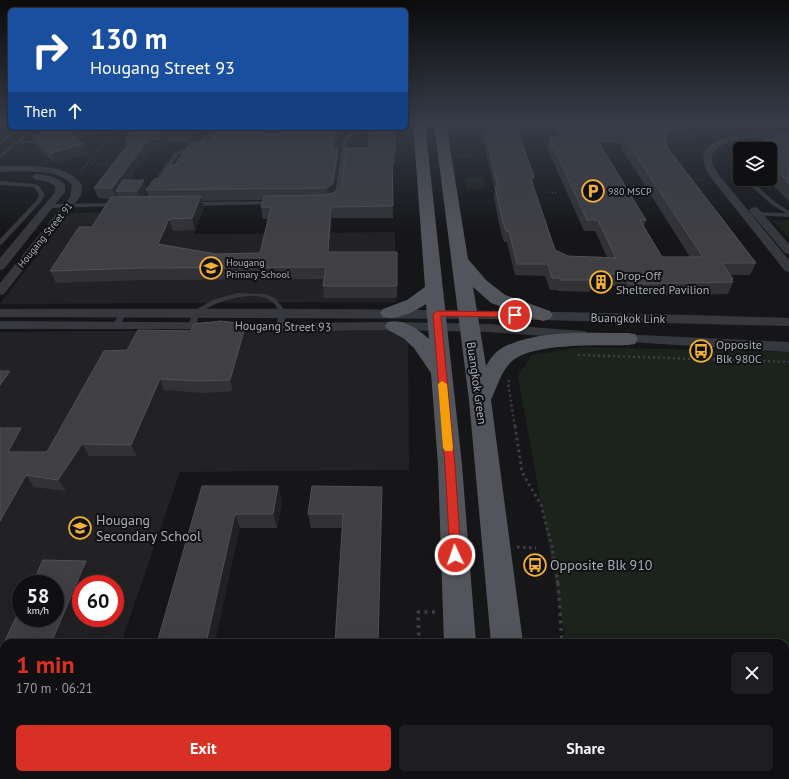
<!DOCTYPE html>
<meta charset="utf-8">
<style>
:root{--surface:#101012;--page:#1e1e20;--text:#f1f3f6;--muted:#9c9d9f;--line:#303032;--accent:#d93025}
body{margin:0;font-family:"PT Sans",sans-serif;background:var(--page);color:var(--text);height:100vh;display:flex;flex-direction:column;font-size:15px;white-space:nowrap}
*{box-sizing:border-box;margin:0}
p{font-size:13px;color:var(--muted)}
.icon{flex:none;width:22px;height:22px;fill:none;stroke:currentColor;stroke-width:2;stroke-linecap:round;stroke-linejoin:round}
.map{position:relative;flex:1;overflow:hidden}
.details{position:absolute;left:0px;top:639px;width:789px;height:140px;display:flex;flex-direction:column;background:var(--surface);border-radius:12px 12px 0 0;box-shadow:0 4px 16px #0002,0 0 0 1px var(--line)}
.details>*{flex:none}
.top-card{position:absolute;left:8px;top:8px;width:400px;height:122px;border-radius:6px;box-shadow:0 4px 16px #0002,0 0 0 1px var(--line);background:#1a4fa0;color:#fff;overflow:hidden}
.tools{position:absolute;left:733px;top:142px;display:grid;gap:8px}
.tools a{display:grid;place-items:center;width:44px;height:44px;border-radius:6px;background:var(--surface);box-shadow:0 4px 16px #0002,0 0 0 1px var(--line);font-size:20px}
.speed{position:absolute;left:12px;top:575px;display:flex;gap:8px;font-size:20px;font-weight:700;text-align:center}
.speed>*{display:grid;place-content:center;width:52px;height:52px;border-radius:50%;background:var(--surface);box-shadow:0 4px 16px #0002,0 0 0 1px var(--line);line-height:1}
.speed small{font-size:10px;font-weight:400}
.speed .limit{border:6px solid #d22;background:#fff;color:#111}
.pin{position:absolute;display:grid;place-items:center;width:34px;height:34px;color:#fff;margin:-17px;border:2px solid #fff;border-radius:50%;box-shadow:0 1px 4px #0007}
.me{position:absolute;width:44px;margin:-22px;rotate:357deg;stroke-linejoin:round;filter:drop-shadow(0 0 3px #0008)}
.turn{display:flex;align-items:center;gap:14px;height:84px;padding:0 16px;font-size:18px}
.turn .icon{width:52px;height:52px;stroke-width:2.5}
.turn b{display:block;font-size:28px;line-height:34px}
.then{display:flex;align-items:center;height:38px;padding:0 16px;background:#0003;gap:8px;font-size:15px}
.round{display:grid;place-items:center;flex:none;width:42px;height:42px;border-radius:6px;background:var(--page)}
.head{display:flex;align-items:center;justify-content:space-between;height:68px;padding:0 16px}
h1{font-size:24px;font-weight:600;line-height:30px;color:var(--accent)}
.button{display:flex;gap:8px;margin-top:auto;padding:8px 16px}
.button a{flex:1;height:46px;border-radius:6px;background:var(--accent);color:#fff;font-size:16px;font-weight:600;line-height:46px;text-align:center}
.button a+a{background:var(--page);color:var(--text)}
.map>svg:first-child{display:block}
.built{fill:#222225;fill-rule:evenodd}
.green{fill:#1c231d}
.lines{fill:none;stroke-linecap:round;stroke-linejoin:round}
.path-far3{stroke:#3d3f44;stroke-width:1.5;stroke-dasharray:1 2;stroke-linecap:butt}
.path-far2{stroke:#3d3f44;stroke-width:2.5;stroke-dasharray:2 3;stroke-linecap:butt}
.path-far1{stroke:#3d3f44;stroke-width:3;stroke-dasharray:2.5 3.5;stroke-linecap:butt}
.path{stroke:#3d3f44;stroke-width:3.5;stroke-dasharray:3 4.5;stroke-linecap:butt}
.service{fill:#37383d;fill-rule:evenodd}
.minor{fill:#37383d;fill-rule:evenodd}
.primary{fill:#53555c;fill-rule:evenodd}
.wall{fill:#323236;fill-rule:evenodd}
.shaded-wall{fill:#212124}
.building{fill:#3f3f44;stroke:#4f5156;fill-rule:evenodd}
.route{fill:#d93025;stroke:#8d1f18}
.slow{fill:#f59e0b}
.labels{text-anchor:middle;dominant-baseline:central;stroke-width:4;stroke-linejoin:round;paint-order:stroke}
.far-poi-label{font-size:10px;fill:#a8adb8;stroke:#111113;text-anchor:start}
.far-street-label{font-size:10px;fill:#a8adb8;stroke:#111113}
.poi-label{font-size:12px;fill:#a8adb8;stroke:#111113;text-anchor:start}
.street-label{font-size:12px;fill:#a8adb8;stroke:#111113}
.near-poi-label{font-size:14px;fill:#a8adb8;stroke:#111113;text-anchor:start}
</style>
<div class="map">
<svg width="789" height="779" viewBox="0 0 789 779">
<rect width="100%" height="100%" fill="#161618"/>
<g class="built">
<path d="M203 210 194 234 395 232 396 302 0 304 69 213Z"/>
<path d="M397 329 408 336 409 470 180 472 121 643H4V775H76L75 779H0V332ZM21 584H55V618H21ZM81 584H115V618H81Z"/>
</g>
<g class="green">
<path d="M483 177 485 189H467L466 178Z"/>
<path d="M772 220H789V239Z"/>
<path d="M582 347 789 352V779H592L591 775H785V643H566L518 376 532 355Z"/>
</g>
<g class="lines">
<g class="path-far3">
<path d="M269 135 271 128"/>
<path d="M671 152H699"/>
<path d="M459 156H473"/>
<path d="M115 165 86 164 110 138 134 131"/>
<path d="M80 173 86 164"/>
<path d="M694 179 704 180"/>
<path d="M546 192 556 193"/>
</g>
<g class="path-far2">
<path d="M578 355 789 362"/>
<path d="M509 380 508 383 515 427"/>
</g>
<g class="path-far1">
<path d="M515 426 522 472 541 505 552 547 558 584"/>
<path d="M517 547 536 548"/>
</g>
<g class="path">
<path d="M558 583 562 643"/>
<path d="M419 643 418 612H436"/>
<path d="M421 775V779"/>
<path d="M581 775 582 779"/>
</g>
<g class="service">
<path d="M16 128H21L0 144V141Z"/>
<path d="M32 128H37L23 141H43L45 142V143H19L0 158V155Z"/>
<path d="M353 128H357L355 133 347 140 341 196 338 199H334L343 140Z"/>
<path d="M216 131 220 132 208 138 200 148 179 154 155 189H151L150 188 175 152 196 146 204 136Z"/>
<path d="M789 143V145L746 149 753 146Z"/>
<path d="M738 151H740V154L736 157 740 169V174L734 167 732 157Z"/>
<path d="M743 179H749L775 202 789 211V217L751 215 750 214 753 212 786 213 771 204Z"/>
<path d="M0 181 34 184 39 186 45 195 40 203 2 244 0 245V239L36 201 39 195 35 188 31 187 0 185Z"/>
<path d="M271 201 274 203 273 204 193 206 190 204 193 202Z"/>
<path d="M115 203 117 204V206L50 208 47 206 50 204Z"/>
<path d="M237 293 265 294 275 298 287 313 282 329H279L275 327 280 313C278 309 275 304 271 301 257 289 213 301 201 313 198 316 197 323 195 327H189L188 325 195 310 213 300Z"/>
<path d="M121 310H123L126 312 120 327H114L113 325Z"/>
</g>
<g class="minor">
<path d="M769 131H789V137C768 136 688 135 719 175L789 260V272L785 271 712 179C681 138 741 133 769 131Z"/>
<path d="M0 166C26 167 65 161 82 185L81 195 77 201 4 294 0 295V283L70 197 72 185C60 168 20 172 0 172Z"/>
<path d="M37 174C47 175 58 177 65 185V192L4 269 0 270V258L55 192V186C48 181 42 181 34 179L32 177 34 175Z"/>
<path d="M754 207 758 208 789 244V254L785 253 750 212 749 210Z"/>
<path d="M0 309C263 308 526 309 789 318V326L493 319 0 317Z"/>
<path d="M0 321 279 323 395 322 490 324 582 331 587 332 589 335 587 338 582 339 490 332 395 330 279 331 167 329H0Z"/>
<path d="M618 334 789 342V352L613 341 611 338 613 335Z"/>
</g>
<g class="primary">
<path d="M413 123H425L462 465 476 643H444L438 465 431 373 414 348 403 338 388 330 385 326 388 322C403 318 418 329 429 339L426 304C414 312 397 321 383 317L380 313 383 309 407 300 425 287Z"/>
<path d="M434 123H446L468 259 486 280 505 295 550 311 553 315 550 319 543 321 536 319 491 303 473 287 486 366C490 359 495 352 502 348 536 329 590 333 628 333L635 334 638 339 635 344 628 345C600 346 532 342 511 362 501 372 497 387 491 400L523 643H491L469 400Z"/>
<path d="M449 775H485L486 779H450Z"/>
<rect x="507" y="775" width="36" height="4"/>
</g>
</g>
<g class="wall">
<path d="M479 123H515L532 183 555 250 568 256 607 257 595 231H584L547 148 549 137H560L553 123H723L720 130 667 141V147L756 263 750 275H730L733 279 732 281 733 282 728 294 627 296 624 295 619 286H597L595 290H590L589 292 558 291 557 290H550L545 276 515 275 507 242H504L501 233 494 198 495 190ZM600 143H618L690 257H662L644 226 646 220Z"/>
<path d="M41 128H107V130L77 138 88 154 55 163 36 146 32 136 46 133Z"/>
<path d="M135 128H197L189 141H167L161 149 151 150 129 180 147 189 161 179 175 165 209 142 218 129H209V128H266L264 133H286L288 128H347V129H340L335 148 339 158 334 192 342 185 368 148 395 128V164H392L393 218H332L330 252H397V298H324L323 286 324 279 143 280 56 283 50 271 92 227 110 199 98 198 94 188 127 146 125 140ZM147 192 148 197H143ZM263 200 261 207 263 219H268L260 253 216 254 166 246 173 231 195 230 204 208 202 201Z"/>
<path d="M763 138H789V202L767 179H770V149H752L753 147H759Z"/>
<path d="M249 336 233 391 204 393 164 390 137 456H89L66 491 34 487 0 549V428L29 440 23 452H47L127 350Z"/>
<path d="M202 486H278L282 501 277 528H240Z"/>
<path d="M382 501 342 528H311L308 514Z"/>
<path d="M43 560 86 561 94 571 89 584H81V603L65 643H4V768H0V651L21 607V618H55V584H32Z"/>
</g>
<g class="shaded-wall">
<path d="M2 123H10V125L5 130 0 133V125Z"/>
<path d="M711 123H723L720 130 662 142 666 132Z"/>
<path d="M78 128H107V130L71 140 67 131Z"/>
<path d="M189 128H197L189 141 186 131Z"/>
<path d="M260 128H266L260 144 258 133Z"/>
<path d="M337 128H340V129L333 158 332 148Z"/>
<path d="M164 131 167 141 161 149 151 150 121 191H116L118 196 116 199 112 188 148 140Z"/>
<path d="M84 144 88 154 55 163 51 153Z"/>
<path d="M338 148 339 158 334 194 328 200 327 188Z"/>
<path d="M534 177 532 187 531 179Z"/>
<path d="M144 180 147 190H146L147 192 140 202 137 191Z"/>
<path d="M201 196 204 208 195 230 192 218Z"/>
<path d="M331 207 332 218 329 264 328 252Z"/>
<path d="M169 219 173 231 162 256 158 244Z"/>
<path d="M246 324 249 336 233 391 230 380Z"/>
<path d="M10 371 17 383 0 408V385Z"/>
<path d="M160 379 164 390 137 456 131 445Z"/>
<path d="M21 428 29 440 16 463 8 452Z"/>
<path d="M82 444 89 456 66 491 58 480Z"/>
<path d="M26 475 34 487 0 549V521Z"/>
<path d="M278 486 282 501 277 528 273 514Z"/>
<path d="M382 487V501L379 643H378Z"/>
<path d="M235 514 240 528 215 643H206Z"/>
<path d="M86 561 94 571 89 584H81V603L65 643H51Z"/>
<path d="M4 755V762L2 761Z"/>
<path d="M226 775H230L234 779H225Z"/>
</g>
<g class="building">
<path d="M483 123H515L534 177 531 179 555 250 568 256 616 258 598 220H587L549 137H567L560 123H711L666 132 667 147 756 263H722L733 279H731L733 282 631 284 628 283 623 274H597L599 278H592L593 280H560V278H552L548 264H517L509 231H506L503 222 495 187H498ZM593 133H621L703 257H662L640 220H646Z"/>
<path d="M47 128H78L67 131 84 144 51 153 32 136 51 131Z"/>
<path d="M135 128H189L186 131H164L158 139 148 140 112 188H94L132 140H125Z"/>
<path d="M219 128H260L258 133H286L288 128H337L332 148H338L333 183 327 188 146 190 154 179H161L171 165H175L191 142H209Z"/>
<path d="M370 128H395V153H392L393 206 331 207 328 252H397V286H323L326 267 139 268 50 271 79 227H92L111 197 201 196 192 218 169 219 158 244 216 254 260 253 271 207H261L264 196 324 195 333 193 342 185 346 148H368Z"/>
<path d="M763 138H789V183L770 164V149H755L753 147H773Z"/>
<path d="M123 180H144L137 191H116Z"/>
<path d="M221 321 246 324 230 380 200 381 160 379 131 445 82 444 58 480 26 475 0 521V428H21L8 452H47L104 351 127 350 138 330 191 331 194 324Z"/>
<path d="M0 371H10L0 385Z"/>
<path d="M202 486H278L273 514H235L206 643H157Z"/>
<path d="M312 486 382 487 378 643H335L343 514H308Z"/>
<path d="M43 560 86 561 51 643H4V755L2 761H0V651L21 607V618H55V584H32Z"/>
<path d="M119 775H226L225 779H118Z"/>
<rect x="277" y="775" width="98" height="4"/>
</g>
<linearGradient id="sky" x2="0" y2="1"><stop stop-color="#0c0c0d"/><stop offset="0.53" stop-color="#363c48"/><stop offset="1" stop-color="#363c48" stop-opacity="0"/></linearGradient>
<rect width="789" height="232" fill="url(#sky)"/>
<path class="route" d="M437 311 515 312 519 315 515 317 441 316 455 465 461 555 460 559 455 561 451 559 450 555 445 465 433 314Z"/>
<path class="slow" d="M442 381 447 384 453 448 452 451H445L443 448 438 384Z"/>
<defs>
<g id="parking-ring" transform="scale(1.15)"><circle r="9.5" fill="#111113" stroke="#f2b134" stroke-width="1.5"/><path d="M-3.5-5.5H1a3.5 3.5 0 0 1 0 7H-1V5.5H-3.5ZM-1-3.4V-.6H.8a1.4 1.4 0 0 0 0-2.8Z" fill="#f2b134"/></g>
<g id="school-ring" transform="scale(1.15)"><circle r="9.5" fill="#111113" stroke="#f2b134" stroke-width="1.5"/><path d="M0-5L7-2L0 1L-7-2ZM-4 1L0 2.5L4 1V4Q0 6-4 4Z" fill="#f2b134"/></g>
<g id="building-ring" transform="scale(1.15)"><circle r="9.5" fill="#111113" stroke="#f2b134" stroke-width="1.5"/><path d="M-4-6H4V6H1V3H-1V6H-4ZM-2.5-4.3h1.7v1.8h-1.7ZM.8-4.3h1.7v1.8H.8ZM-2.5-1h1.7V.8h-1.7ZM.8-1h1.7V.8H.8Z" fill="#f2b134"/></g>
<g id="bus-ring" transform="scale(1.15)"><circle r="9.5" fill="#111113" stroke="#f2b134" stroke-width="1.5"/><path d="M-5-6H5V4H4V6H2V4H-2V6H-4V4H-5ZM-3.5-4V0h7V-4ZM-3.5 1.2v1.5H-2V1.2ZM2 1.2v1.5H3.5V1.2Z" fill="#f2b134"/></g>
</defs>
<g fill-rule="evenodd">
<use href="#parking-ring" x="593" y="191"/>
<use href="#school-ring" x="211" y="268"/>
<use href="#building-ring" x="601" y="282"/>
<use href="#bus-ring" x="701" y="351"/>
<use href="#school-ring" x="80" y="528"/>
<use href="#bus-ring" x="535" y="565"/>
</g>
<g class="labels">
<g class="far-poi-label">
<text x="608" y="191">980 MSCP</text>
<text x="226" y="262">Hougang<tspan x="226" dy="12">Primary School</tspan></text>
</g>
<g class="far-street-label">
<text transform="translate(45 235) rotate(-51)">Hougang Street 91</text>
</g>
<g class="poi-label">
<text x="616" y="275">Drop-Off<tspan x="616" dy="14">Sheltered Pavilion</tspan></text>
<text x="716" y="344">Opposite<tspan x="716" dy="14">Blk 980C</tspan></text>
</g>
<g class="street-label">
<text transform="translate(628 318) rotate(1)">Buangkok Link</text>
<text transform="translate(283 326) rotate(1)">Hougang Street 93</text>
<text transform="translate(477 383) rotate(82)">Buangkok Green</text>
</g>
<g class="near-poi-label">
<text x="96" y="520">Hougang<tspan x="96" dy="16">Secondary School</tspan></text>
<text x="550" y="565">Opposite Blk 910</text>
</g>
</g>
</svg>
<div class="tools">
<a><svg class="icon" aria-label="layers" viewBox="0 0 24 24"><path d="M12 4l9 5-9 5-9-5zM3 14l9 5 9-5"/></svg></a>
</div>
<div class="speed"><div>58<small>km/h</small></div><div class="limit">60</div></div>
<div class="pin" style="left:515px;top:315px;background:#d93025"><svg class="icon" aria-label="arrive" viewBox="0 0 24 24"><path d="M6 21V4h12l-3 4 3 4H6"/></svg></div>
<svg class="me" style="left:455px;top:555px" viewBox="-20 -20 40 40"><circle r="17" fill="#d93025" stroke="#fff" stroke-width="3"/><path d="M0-11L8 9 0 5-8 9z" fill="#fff"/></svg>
<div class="top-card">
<div class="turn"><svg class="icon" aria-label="right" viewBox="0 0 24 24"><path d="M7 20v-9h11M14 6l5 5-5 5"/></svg><div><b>130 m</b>Hougang Street 93</div></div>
<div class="then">Then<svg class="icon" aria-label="ahead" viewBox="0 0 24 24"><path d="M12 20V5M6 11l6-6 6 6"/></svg></div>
</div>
<section class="details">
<div class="head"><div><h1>1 min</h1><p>170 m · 06:21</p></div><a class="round"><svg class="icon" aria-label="close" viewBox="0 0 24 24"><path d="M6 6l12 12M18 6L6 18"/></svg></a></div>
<div class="button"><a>Exit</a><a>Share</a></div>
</section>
</div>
